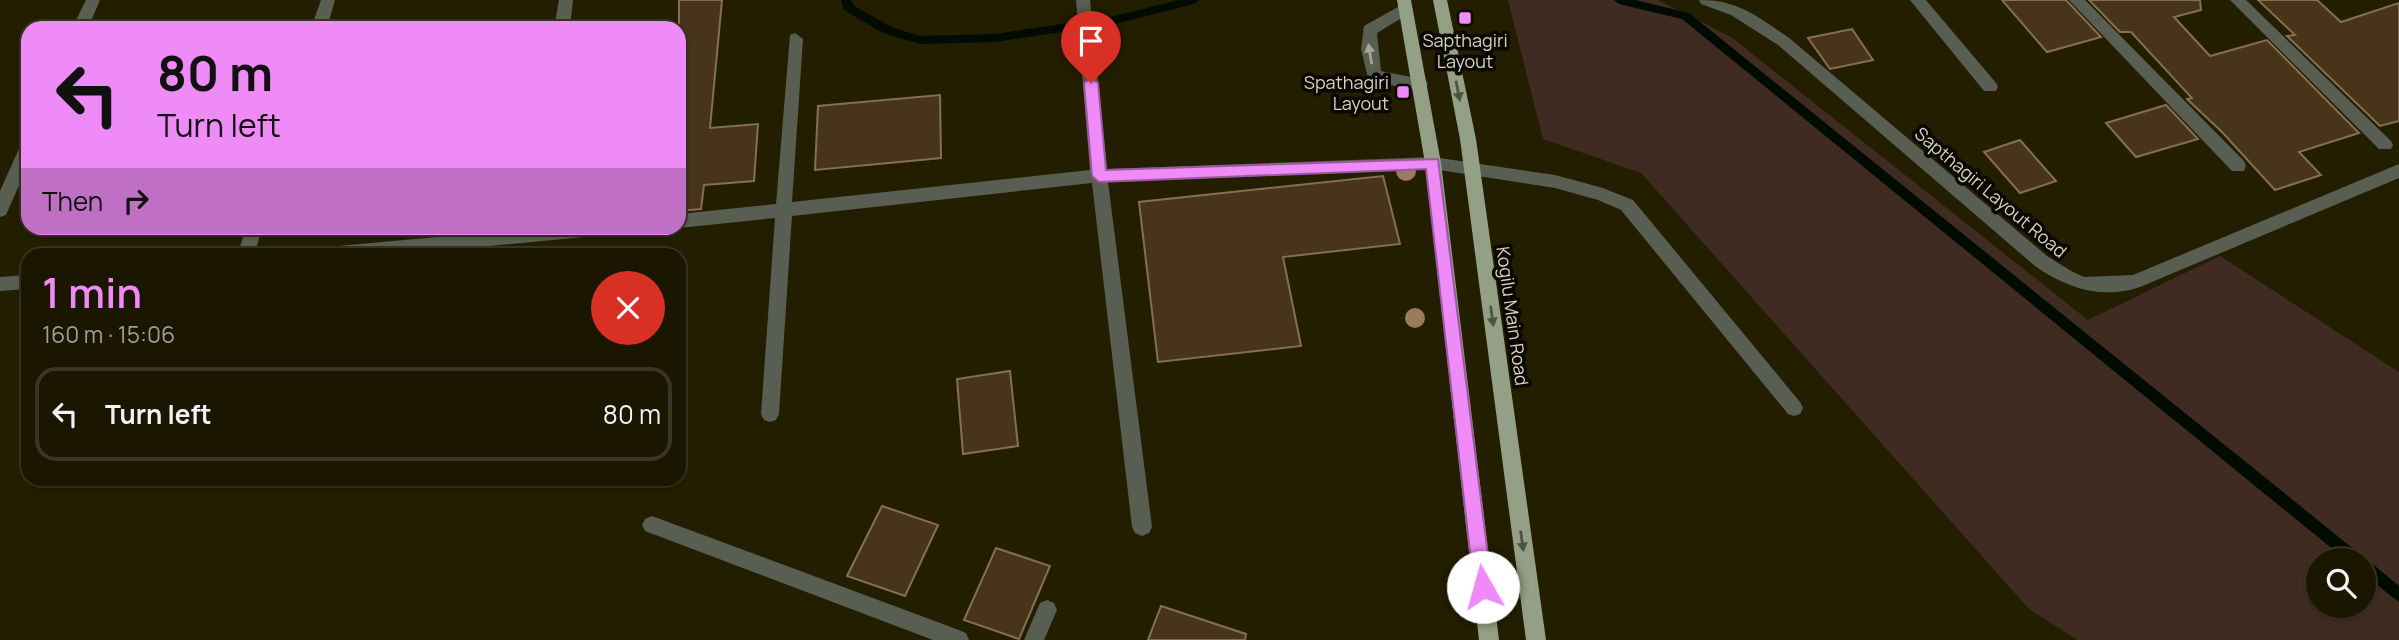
<!DOCTYPE html>
<meta charset="utf-8">
<style>
:root{--surface:#1a1600;--page:#231f0a;--text:#f1f3f6;--muted:#9f9f99;--line:#383522;--accent:#ef8bf6}
body{margin:0;font-family:Manrope,sans-serif;background:var(--page);color:var(--text);height:100vh;display:flex;flex-direction:column;font-size:26px;white-space:nowrap}
*{box-sizing:border-box;margin:0}
p{font-size:23px;color:var(--muted)}
.icon{flex:none;width:38px;height:38px;fill:none;stroke:currentColor;stroke-width:2;stroke-linecap:round;stroke-linejoin:round}
.map{position:relative;flex:1;overflow:hidden}
.panel{position:absolute;left:21px;top:248px;width:665px;height:238px;display:flex;flex-direction:column;background:var(--surface);border-radius:21px;box-shadow:0 2px 5px #0004,0 0 0 2px var(--line)}
.panel>*{flex:none}
.banner{position:absolute;left:21px;top:21px;width:665px;height:214px;border-radius:21px;box-shadow:0 2px 5px #0004,0 0 0 2px var(--line);background:#ef8bf6;color:#111;overflow:hidden}
.fabs{position:absolute;left:2306px;top:548px;display:grid;gap:14px}
.fabs a{display:grid;place-items:center;width:70px;height:70px;border-radius:50%;background:var(--surface);box-shadow:0 2px 5px #0004,0 0 0 2px var(--line);font-size:35px}
.pin{position:absolute;display:grid;place-items:center;width:60px;height:60px;color:#fff;margin:-72px -30px;border-radius:50% 50% 50% 0;rotate:-45deg;box-shadow:0 0 7px #0007}
.pin .icon{rotate:45deg}
.me{position:absolute;width:77px;margin:-38px;rotate:353deg;stroke-linejoin:round;filter:drop-shadow(0 0 5px #0008)}
.turn{display:flex;align-items:center;gap:24px;height:147px;padding:0 21px;font-size:32px}
.turn .icon{width:91px;height:91px;stroke-width:2.5}
.turn b{display:block;font-size:49px;line-height:60px}
.then{display:flex;align-items:center;height:66px;padding:0 21px;background:#0003;gap:14px;font-size:26px}
.round{display:grid;place-items:center;flex:none;width:74px;height:74px;border-radius:37px;background:var(--page)}
.overview{display:flex;align-items:center;justify-content:space-between;height:119px;padding:0 21px}
h1{font-size:42px;font-weight:600;line-height:52px;color:var(--accent)}
ul{padding:0;list-style:none}
li{display:flex;align-items:center;gap:21px;height:94px;margin:0 14px 10px;padding:0 7px;border:4px solid var(--line);border-radius:21px}
li div{flex:1}
li b{display:block;font-size:26px}
li em{font-style:normal}
.map>svg:first-child{display:block}
.green{fill:#3f2b22;fill-rule:evenodd}
.lines{fill:none;stroke-linecap:round;stroke-linejoin:round}
.stream{fill:#000b02;fill-rule:evenodd}
.building{fill:#473419;stroke:#856f53;stroke-width:2}
.minor{fill:#585e51;fill-rule:evenodd}
.major{fill:#93a085;fill-rule:evenodd}
.tree{fill:#9b7a5e}
.oneway{fill:#a4a595}
.oneway2{fill:#4e5443}
.route{fill:#ef8bf6;stroke:#9b5aa0;stroke-width:2}
.poi-dot{fill:#ef8bf6;stroke:#0a0801;stroke-width:2.5}
.labels{text-anchor:middle;dominant-baseline:central;stroke-width:7;stroke-linejoin:round;paint-order:stroke}
.poi-label{font-size:18px;fill:#d7d4c2;stroke:#0a0801}
.street-label{font-size:18px;fill:#d7d4c2;stroke:#0a0801}
</style>
<div class="map">
<svg width="2399" height="640" viewBox="0 0 2399 640">
<rect width="100%" height="100%" fill="#231e00"/>
<path class="green" d="M1508 0H1658L1731 37 2088 320 2220 256 2399 372V640H2078L2029 609 1641 173 1543 139ZM2319 560H2364V606H2319Z"/>
<g class="lines">
<g class="stream">
<path d="M841 0H851L853 5 891 27 920 36 995 34 1115 16 1179 0H1199L1194 4 1115 24 995 42 920 44 883 33 844 10Z"/>
<path d="M1614 0H1635L1689 13 2361 555 2363 560H2364L2369 561 2399 586V602L2364 575V560H2346L1682 19 1619 4Z"/>
</g>
</g>
<g class="building">
<path d="M679 0H722L710 128 758 124 754 181 704 185 701 209 679 211Z"/>
<path d="M2002 0H2066L2101 37 2047 52Z"/>
<path d="M2089 0H2200L2201 10 2174 17 2210 56 2267 40 2359 133 2299 152 2321 175 2275 190 2222 132 2187 99 2192 98 2131 32H2120Z"/>
<path d="M2258 0H2317L2341 22 2399 3V121L2380 126 2287 36 2295 35Z"/>
<path d="M1852 29 1873 60 1830 69 1808 38Z"/>
<path d="M940 95 941 158 815 170 818 106Z"/>
<path d="M2166 105 2198 139 2136 157 2106 123Z"/>
<path d="M2020 140 2056 181 2020 193 1984 152Z"/>
<path d="M1383 176 1400 244 1283 257 1301 346 1158 362 1139 202Z"/>
<path d="M1010 371 1018 446 963 454 957 379Z"/>
<path d="M882 506 938 525 905 596 847 576Z"/>
<path d="M996 548 1050 566 1019 639 964 620Z"/>
<path d="M1161 606 1246 634 1245 640H1148Z"/>
</g>
<g class="lines">
<g class="minor">
<path d="M86 0H100L88 28H72Z"/>
<path d="M321 0H335L327 28H311Z"/>
<path d="M559 0H573L570 28H554Z"/>
<path d="M1076 0H1090L1107 169 1433 157 1555 175 1603 188 1633 200 1800 402 1803 408 1800 414 1794 416 1788 414 1621 210 1598 200 1555 188 1433 169 1108 182 1152 527 1149 533 1142 536 1135 533 1132 527 1092 183 792 216 779 414 776 420 770 422 764 420 761 414 775 218 679 228H678L679 214 776 204 790 35 795 33 803 39 792 202 1090 170Z"/>
<path d="M1699 0C1739 0 1756 16 1788 37L2047 256 2071 271 2084 277 2133 275 2399 164V178L2140 287C2102 300 2066 288 2035 266L1778 45 1731 15 1701 4Z"/>
<path d="M1910 0H1926L1996 83 1998 87 1996 91H1984Z"/>
<path d="M2069 0H2085L2244 161 2246 166 2244 171H2232Z"/>
<path d="M2230 0H2246L2391 141 2393 145 2391 149H2379Z"/>
<path d="M1405 3 1413 9 1410 13 1377 33 1381 71 1426 80 1428 84 1426 88 1420 90 1378 83 1368 78 1361 49 1364 26Z"/>
<path d="M28 141V165L6 215 0 217V191L22 142Z"/>
<path d="M246 228H262L254 256H237Z"/>
<path d="M536 228H613L611 233 605 235 386 256H298L300 251 306 249Z"/>
<path d="M28 275V289L0 291V277Z"/>
<path d="M652 516 959 630 966 633 969 640H933L645 531 642 525 645 519Z"/>
<path d="M1047 600 1054 603 1057 610 1044 640H1024L1040 603Z"/>
</g>
<g class="major">
<path d="M1397 0H1411L1441 163 1499 640H1479L1425 163Z"/>
<path d="M1433 0H1447L1476 139 1546 640H1526L1460 139Z"/>
</g>
</g>
<g class="tree">
<circle cx="1406" cy="171" r="10"/>
<circle cx="1415" cy="318" r="10"/>
</g>
<defs><path id="oneway-solid" d="M-6-.8H1V-3.2L6.5 0L1 3.2V.8H-6Z" transform="scale(1.75)"/></defs>
<use class="oneway" href="#oneway-solid" transform="translate(1370 54) rotate(-100)"/>
<g class="oneway2">
<use href="#oneway-solid" transform="translate(1458 91) rotate(79)"/>
<use href="#oneway-solid" transform="translate(1492 316) rotate(82)"/>
<use href="#oneway-solid" transform="translate(1522 541) rotate(82)"/>
</g>
<path class="route" d="M1091 78 1098 83 1106 170 1438 159 1492 587 1489 593 1483 596 1477 593 1474 587 1426 169 1099 182 1092 176 1084 83Z"/>
<g class="poi-dot">
<rect x="1458" y="11" width="14" height="14" rx="3.5"/>
<rect x="1396" y="85" width="14" height="14" rx="3.5"/>
</g>
<g class="labels">
<g class="poi-label">
<text x="1465" y="40">Sapthagiri<tspan x="1465" dy="21">Layout</tspan></text>
<text x="1389" y="82" text-anchor="end">Spathagiri<tspan x="1389" dy="21">Layout</tspan></text>
</g>
<g class="street-label">
<text transform="translate(1991 192) rotate(40)">Sapthagiri Layout Road</text>
<text transform="translate(1513 316) rotate(82)">Kogilu Main Road</text>
</g>
</g>
</svg>
<div class="fabs">
<a><svg class="icon" aria-label="search" viewBox="0 0 24 24"><circle cx="10" cy="10" r="6"/><path d="M15 15l6 6"/></svg></a>
</div>
<div class="pin" style="left:1091px;top:83px;background:#d93025"><svg class="icon" aria-label="arrive" viewBox="0 0 24 24"><path d="M6 21V4h12l-3 4 3 4H6"/></svg></div>
<svg class="me" style="left:1483px;top:587px" viewBox="-20 -20 40 40"><circle r="19" fill="#fff"/><path d="M0-13L10 11 0 6-10 11z" fill="#ef8bf6"/></svg>
<div class="banner">
<div class="turn"><svg class="icon" aria-label="left" viewBox="0 0 24 24"><path d="M17 20v-9H6M10 6l-5 5 5 5"/></svg><div><b>80 m</b>Turn left</div></div>
<div class="then">Then<svg class="icon" aria-label="right" viewBox="0 0 24 24"><path d="M7 20v-9h11M14 6l5 5-5 5"/></svg></div>
</div>
<section class="panel">
<div class="overview"><div><h1>1 min</h1><p>160 m · 15:06</p></div><a class="round" style="background:#d93025;color:#fff"><svg class="icon" aria-label="close" viewBox="0 0 24 24"><path d="M6 6l12 12M18 6L6 18"/></svg></a></div>
<ul>
<li><svg class="icon" aria-label="left" viewBox="0 0 24 24"><path d="M17 20v-9H6M10 6l-5 5 5 5"/></svg><div><b>Turn left</b></div><em>80 m</em></li>
</ul>
</section>
</div>
